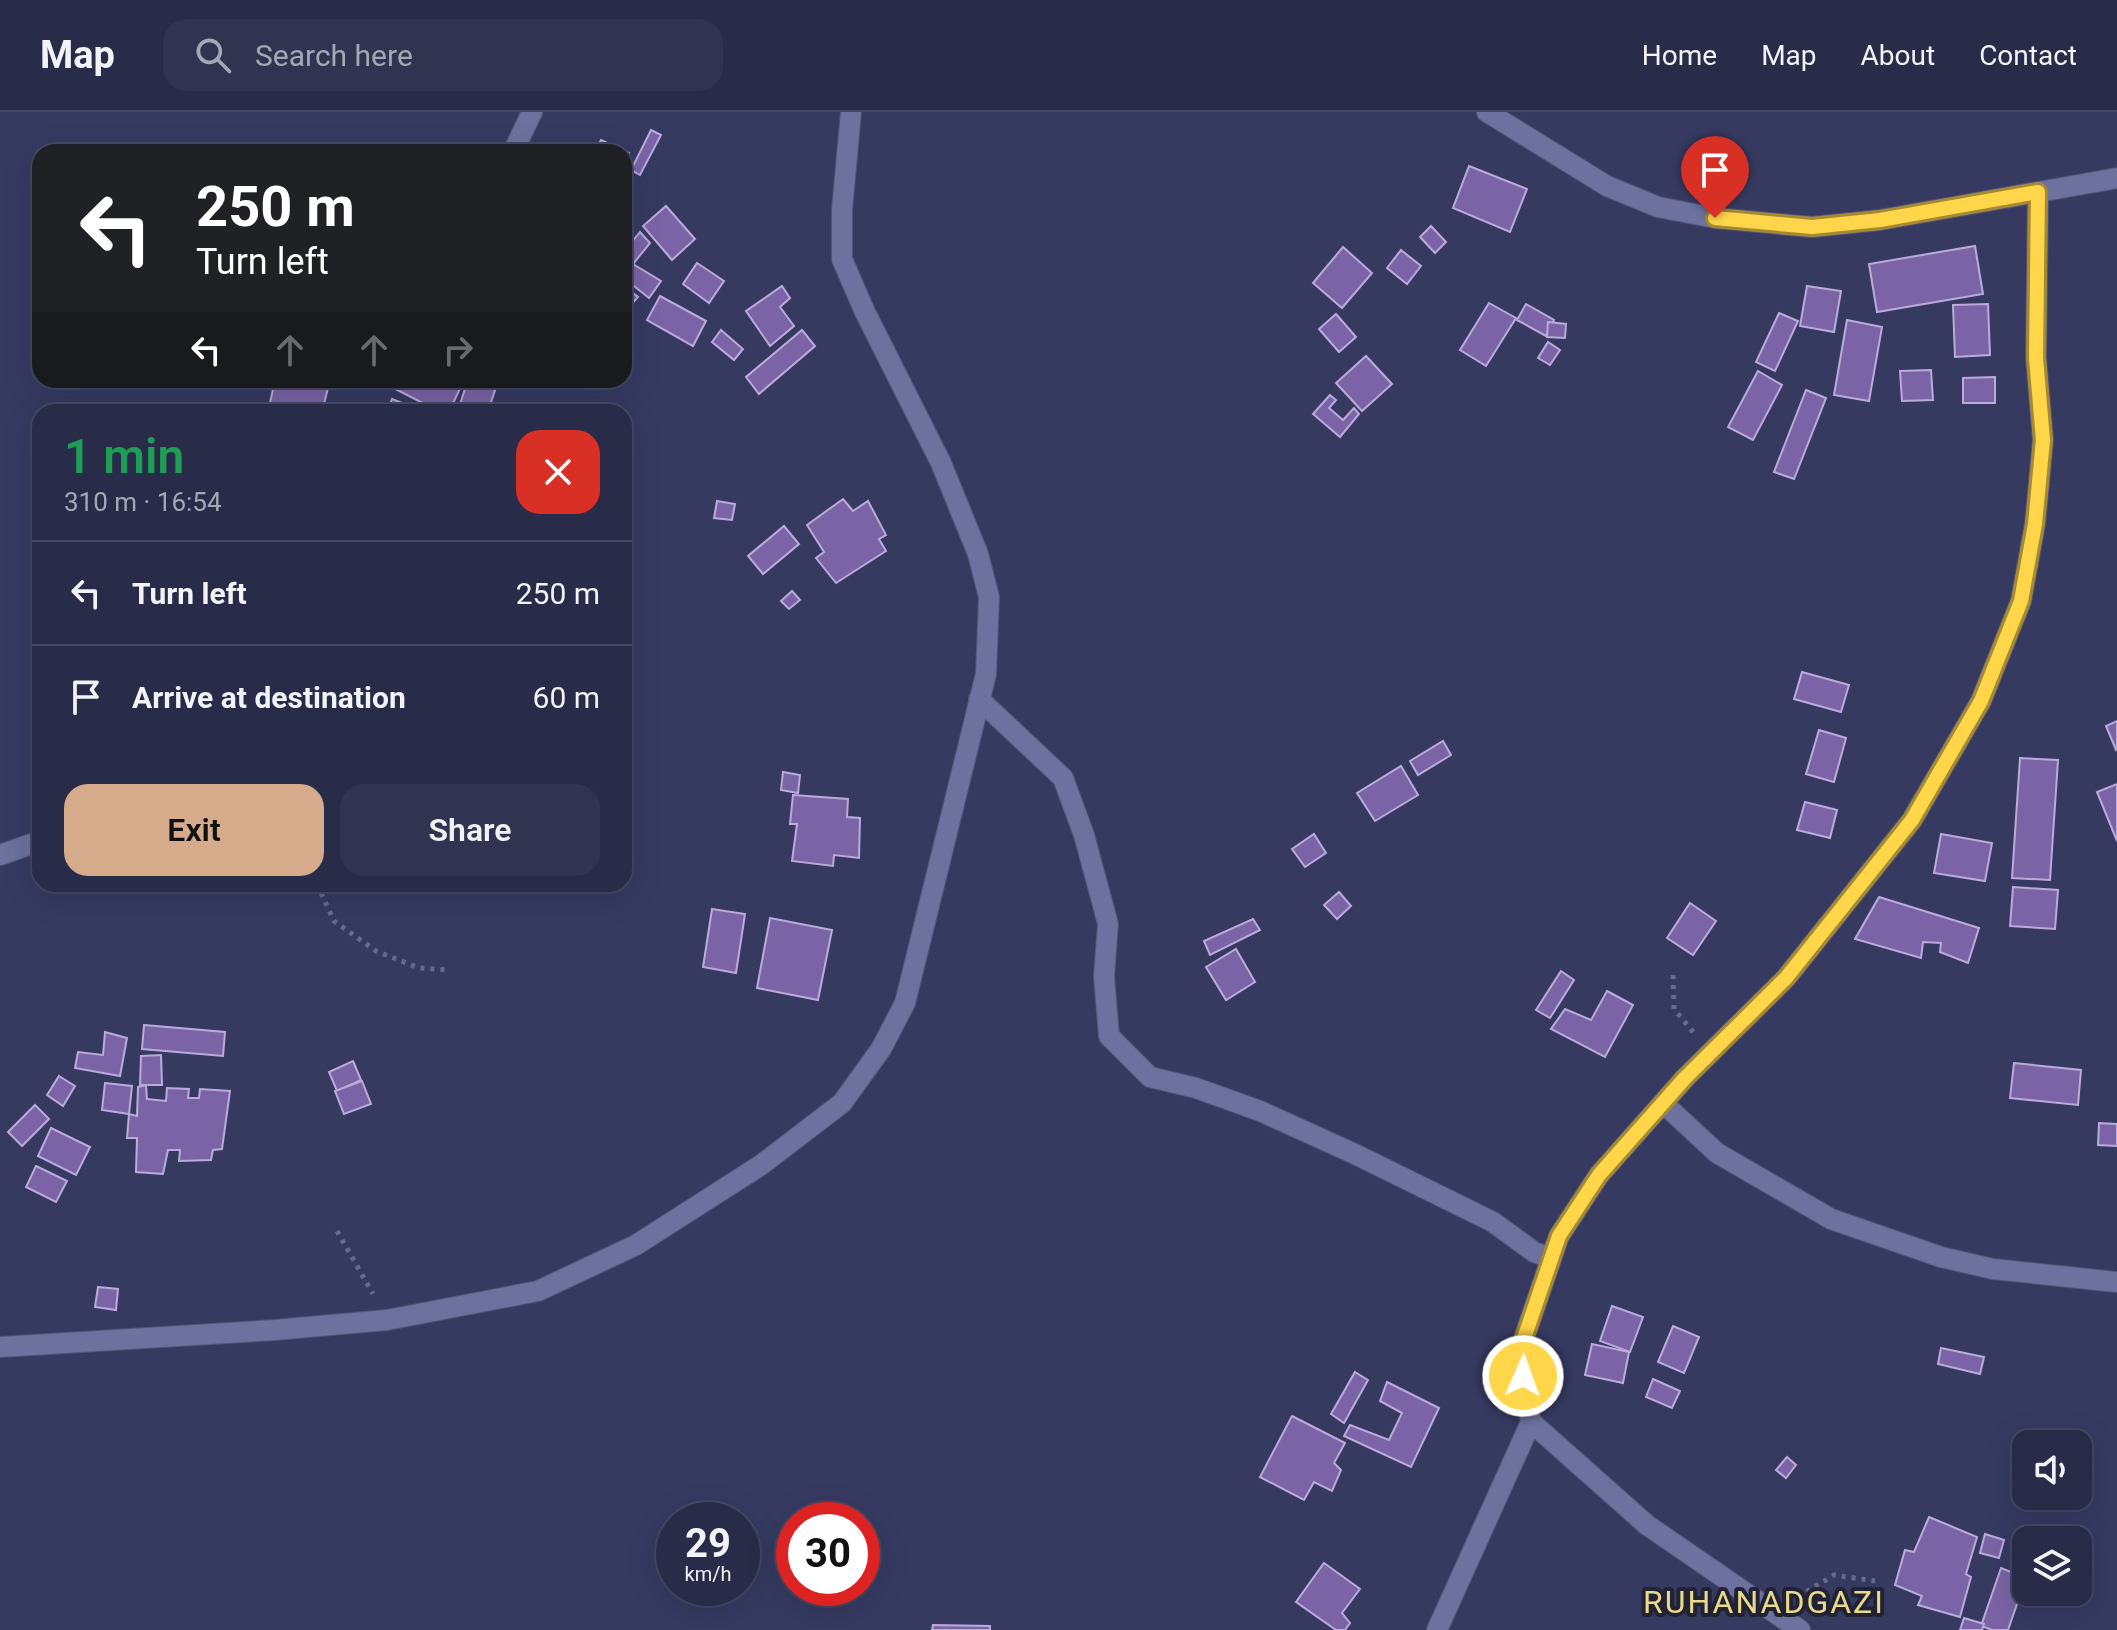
<!DOCTYPE html>
<meta charset="utf-8">
<style>
:root{--surface:#282c49;--page:#303450;--text:#f1f3f6;--muted:#a5a7b4;--line:#444861;--accent:#d6ab8b}
body{margin:0;font-family:Roboto,sans-serif;background:var(--page);color:var(--text);height:100vh;display:flex;flex-direction:column;font-size:30px;white-space:nowrap}
*{box-sizing:border-box;margin:0}
p{font-size:26px;color:var(--muted)}
.icon{flex:none;width:44px;height:44px;fill:none;stroke:currentColor;stroke-width:2;stroke-linecap:round;stroke-linejoin:round}
.map{position:relative;flex:1;overflow:hidden}
.panel{position:absolute;left:32px;top:292px;width:600px;height:488px;display:flex;flex-direction:column;background:var(--surface);border-radius:24px;box-shadow:0 8px 32px #0002,0 0 0 2px var(--line)}
.panel>*{flex:none}
.guide{position:absolute;left:32px;top:32px;width:600px;height:244px;border-radius:24px;box-shadow:0 8px 32px #0002,0 0 0 2px var(--line);background:#202124;color:#fff;overflow:hidden}
.fabs{position:absolute;left:2012px;top:1318px;display:grid;gap:16px}
.fabs a{display:grid;place-items:center;width:80px;height:80px;border-radius:16px;background:var(--surface);box-shadow:0 8px 32px #0002,0 0 0 2px var(--line);font-size:40px}
.speed{position:absolute;left:656px;top:1390px;display:flex;gap:16px;font-size:40px;font-weight:700;text-align:center}
.speed>*{display:grid;place-content:center;width:104px;height:104px;border-radius:50%;background:var(--surface);box-shadow:0 8px 32px #0002,0 0 0 2px var(--line);line-height:1}
.speed small{font-size:20px;font-weight:400}
.speed .limit{border:12px solid #d22;background:#fff;color:#111}
.pin{position:absolute;display:grid;place-items:center;width:68px;height:68px;color:#fff;margin:-82px -34px;border-radius:50% 50% 50% 0;rotate:-45deg;box-shadow:0 0 8px #0007}
.pin .icon{rotate:45deg}
.me{position:absolute;width:88px;margin:-44px;rotate:2deg;stroke-linejoin:round;filter:drop-shadow(0 0 6px #0008)}
.turn{display:flex;align-items:center;gap:28px;height:168px;padding:0 32px;font-size:36px}
.turn .icon{width:104px;height:104px;stroke-width:2.5}
.turn b{display:block;font-size:56px;line-height:68px}
.lanes{display:flex;align-items:center;height:76px;padding:0 32px;background:#0003;justify-content:center;gap:40px;direction:ltr}
.lanes .off{opacity:.35}
.round{display:grid;place-items:center;flex:none;width:84px;height:84px;border-radius:24px;background:var(--page)}
.overview{display:flex;align-items:center;justify-content:space-between;height:136px;padding:0 32px}
h1{font-size:48px;font-weight:600;line-height:60px;color:#1e9e55}
.cta{display:flex;gap:16px;margin-top:auto;padding:16px 32px}
.cta a{flex:1;height:92px;border-radius:24px;background:var(--accent);color:#111;font-size:32px;font-weight:600;line-height:92px;text-align:center}
.cta a+a{background:var(--page);color:var(--text)}
ul{padding:0;list-style:none}
li{display:flex;align-items:center;gap:24px;height:104px;padding:0 32px;border-top:2px solid var(--line)}
li div{flex:1}
li b{display:block;font-size:30px}
li em{font-style:normal}
header{display:flex;align-items:center;gap:48px;box-sizing:border-box;height:112px;padding:0 40px;background:var(--surface);border-bottom:2px solid var(--line)}
header strong{font-size:38px}
nav{display:flex;gap:44px;margin-inline-start:auto;font-size:28px}
.search{width:560px;height:72px;background:var(--page);display:flex;align-items:center;gap:20px;box-sizing:border-box;padding:0 28px;border-radius:24px;color:var(--muted);font-size:30px}
.map>svg:first-child{display:block}
.building{fill:#7a64a6;stroke:#baabda;stroke-width:2}
.lines{fill:none;stroke-linecap:round;stroke-linejoin:round}
.minor-casing{stroke:#535576;stroke-width:22}
.path{stroke:#666a8c;stroke-width:5;stroke-dasharray:4 6;stroke-linecap:butt}
.minor{stroke:#6c719d;stroke-width:20}
.route-casing{stroke:#a68a30;stroke-width:20}
.route{stroke:#ffd54a;stroke-width:14}
.labels{text-anchor:middle;dominant-baseline:central;stroke-width:8;stroke-linejoin:round;paint-order:stroke}
.quarter-label{font-size:32px;letter-spacing:2px;fill:#e8d98b;stroke:#212335}
</style>
<header>
<strong>Map</strong>
<div class="search"><svg class="icon" aria-label="search" viewBox="0 0 24 24"><circle cx="10" cy="10" r="6"/><path d="M15 15l6 6"/></svg>Search here</div>
<nav><a>Home</a><a>Map</a><a>About</a><a>Contact</a></nav>
</header>
<div class="map">
<svg width="2117" height="1518" viewBox="0 0 2117 1518">
<rect width="100%" height="100%" fill="#363a61"/>
<g class="building">
<path d="M651 18 661 23 640 63 631 58Z"/>
<path d="M601 28 629 41 624 50V40H595Z"/>
<path d="M1469 54 1527 77 1510 120 1453 96Z"/>
<path d="M666 94 695 127 672 148 643 114Z"/>
<path d="M1431 114 1446 130 1435 141 1420 125Z"/>
<path d="M640 120 650 131 633 152 661 169 649 186 624 166V140Z"/>
<path d="M1975 134 1983 182 1877 200 1869 152Z"/>
<path d="M1343 135 1372 161 1342 196 1313 171Z"/>
<path d="M1401 138 1421 154 1407 172 1387 156Z"/>
<path d="M697 151 724 169 709 191 683 172Z"/>
<path d="M624 174 638 185 624 201Z"/>
<path d="M782 174 790 186 780 195 794 214 770 234 746 199Z"/>
<path d="M1807 174 1841 179 1834 220 1800 214Z"/>
<path d="M660 184 706 209 693 234 647 208Z"/>
<path d="M1489 191 1516 206 1486 254 1460 238Z"/>
<path d="M1526 192 1554 208 1546 224 1517 208Z"/>
<path d="M1988 192 1990 243 1955 245 1953 193Z"/>
<path d="M1779 201 1798 209 1775 259 1756 250Z"/>
<path d="M1336 202 1356 225 1339 240 1319 217Z"/>
<path d="M1847 208 1882 215 1869 289 1834 283Z"/>
<path d="M1548 210 1566 212 1565 226 1547 225Z"/>
<path d="M721 218 743 237 734 248 712 230Z"/>
<path d="M802 218 815 234 759 282 746 265Z"/>
<path d="M1548 230 1560 238 1550 253 1538 246Z"/>
<path d="M1366 244 1392 272 1362 299 1336 271Z"/>
<path d="M1931 258 1933 288 1902 289 1900 259Z"/>
<path d="M1758 259 1782 273 1753 328 1728 315Z"/>
<path d="M1995 265V291H1963V266Z"/>
<path d="M275 268H330L322 300H268Z"/>
<path d="M378 268H464L449 300H440Z"/>
<path d="M468 268 496 275 488 300H474L459 295Z"/>
<path d="M1806 278 1826 286 1794 367 1774 360Z"/>
<path d="M1330 283 1336 288 1329 296 1343 308 1354 296 1359 302 1340 325 1313 302Z"/>
<path d="M392 287 420 298 419 300H387Z"/>
<path d="M843 387 853 399 868 389 886 423 879 427 886 439 836 471 816 446 824 440 807 413Z"/>
<path d="M717 389 735 392 732 408 714 406Z"/>
<path d="M784 414 799 432 763 462 748 444Z"/>
<path d="M792 479 800 488 789 497 781 489Z"/>
<path d="M1802 560 1849 573 1841 600 1794 587Z"/>
<path d="M2117 609V637L2116 638 2106 614Z"/>
<path d="M1819 618 1846 626 1834 670 1806 662Z"/>
<path d="M1443 629 1451 643 1418 663 1410 649Z"/>
<path d="M2020 646 2058 648 2050 768 2012 766Z"/>
<path d="M1401 654 1418 683 1375 709 1357 681Z"/>
<path d="M783 660 800 663 798 681 781 678Z"/>
<path d="M2117 672V729L2097 680Z"/>
<path d="M793 683 848 687 847 705 860 706 859 746 834 743 833 754 792 749 797 712H790Z"/>
<path d="M1805 690 1837 698 1830 726 1797 718Z"/>
<path d="M1314 722 1326 741 1305 755 1292 737Z"/>
<path d="M1941 722 1992 731 1985 769 1934 761Z"/>
<path d="M2013 775 2058 778 2055 817 2010 814Z"/>
<path d="M1339 780 1351 794 1337 807 1324 793Z"/>
<path d="M1879 785 1979 816 1968 851 1940 840 1941 831 1923 830 1921 846 1855 827Z"/>
<path d="M1690 791 1716 809 1693 843 1667 826Z"/>
<path d="M712 797 745 802 736 861 703 855Z"/>
<path d="M770 806 832 818 818 888 757 876Z"/>
<path d="M1253 807 1260 818 1210 843 1204 829Z"/>
<path d="M1236 837 1255 870 1226 888 1206 855Z"/>
<path d="M1561 859 1574 868 1550 906 1536 898Z"/>
<path d="M1607 879 1633 893 1605 945 1551 917 1565 897 1591 908Z"/>
<path d="M144 913 225 920 223 944 142 937Z"/>
<path d="M105 920 127 926 120 964 75 956 78 940 103 943Z"/>
<path d="M161 943 162 973H140L141 944Z"/>
<path d="M353 949 361 968 337 979 329 960Z"/>
<path d="M2014 951 2081 958 2078 993 2010 986Z"/>
<path d="M59 964 75 974 63 994 47 983Z"/>
<path d="M362 969 371 992 344 1002 335 979Z"/>
<path d="M105 971 132 974 129 1002 102 998Z"/>
<path d="M146 973 147 987 166 989 167 976 189 977 188 986H199L200 977 230 979 222 1037 213 1038 211 1048 179 1049 180 1038H168L163 1062 136 1060 137 1026H127L129 1002 137 1004 138 975Z"/>
<path d="M35 993 49 1007 22 1034 8 1020Z"/>
<path d="M2099 1011 2117 1012V1034L2098 1033Z"/>
<path d="M51 1016 90 1035 76 1063 38 1044Z"/>
<path d="M36 1054 67 1069 56 1090 26 1075Z"/>
<path d="M98 1175 118 1177 116 1198 95 1195Z"/>
<path d="M1612 1194 1643 1205 1630 1240 1600 1229Z"/>
<path d="M1673 1214 1699 1225 1684 1261 1658 1250Z"/>
<path d="M1592 1232 1629 1240 1623 1271 1585 1263Z"/>
<path d="M1941 1236 1984 1245 1980 1262 1938 1252Z"/>
<path d="M1355 1260 1368 1268 1344 1311 1331 1302Z"/>
<path d="M1653 1267 1680 1279 1672 1296 1646 1285Z"/>
<path d="M1387 1270 1439 1296 1411 1355 1344 1324 1350 1313 1389 1328 1402 1301 1380 1289Z"/>
<path d="M1292 1304 1345 1331 1334 1351 1341 1358 1332 1379 1314 1370 1304 1388 1260 1365Z"/>
<path d="M1787 1345 1796 1353 1786 1366 1776 1358Z"/>
<path d="M1929 1405 1977 1425 1966 1462 1971 1465 1960 1505 1918 1493 1922 1484 1895 1473 1905 1438 1914 1440Z"/>
<path d="M1985 1422 2004 1428 1999 1446 1980 1441Z"/>
<path d="M1324 1451 1360 1477 1342 1501 1350 1511 1345 1518H1336L1296 1490Z"/>
<path d="M2001 1456 2026 1466 2008 1518H1992L1981 1514Z"/>
<path d="M1964 1506 1984 1512 1982 1518H1960Z"/>
<path d="M933 1513 990 1514V1518H932Z"/>
</g>
<g class="lines">
<g class="minor-casing">
<g id="minor">
<path d="M1487 0 1607 74 1658 95 1715 106 1812 115 1880 108 2117 66"/>
<path d="M513 40 532 0"/>
<path d="M979 587 1063 666 1084 723 1108 812 1104 864 1109 924 1150 965 1196 976 1260 999 1357 1043 1493 1110 1534 1140 1551 1146"/>
<path d="M0 743 40 729"/>
<path d="M1663 991 1717 1041 1831 1107 1941 1145 1993 1157 2117 1170"/>
<path d="M0 1235 275 1218 387 1208 538 1179 636 1133 761 1053 842 991 881 937 905 891 986 562 989 485 978 442 941 351 865 200 842 147V98L851 0"/>
<path d="M1531 1310 1647 1413 1800 1518"/>
<path d="M1437 1518 1531 1310 1519 1241 1559 1124 1599 1063 1685 966 1786 866 1912 708 1981 589 2021 489 2035 412 2043 328 2036 246 2038 80"/>
</g>
</g>
<g class="path">
<path d="M317 772 334 809 376 839 419 856 450 858"/>
<path d="M1673 863 1674 897 1694 921"/>
<path d="M337 1119 373 1182"/>
<path d="M1798 1485 1834 1463 1875 1469"/>
</g>
<use href="#minor" class="minor"/>
</g>
<g class="lines">
<g class="route-casing">
<path id="route" d="M1523 1264 1519 1241 1559 1124 1599 1063 1685 966 1786 866 1912 708 1981 589 2021 489 2035 412 2043 328 2036 246 2038 80 1880 108 1812 115 1715 106"/>
</g>
<use href="#route" class="route"/>
</g>
<g class="labels">
<g class="quarter-label">
<text x="1764" y="1490">RUHANADGAZI</text>
</g>
</g>
</svg>
<div class="fabs">
<a><svg class="icon" aria-label="sound" viewBox="0 0 24 24"><path d="M4 9h4l5-4v14l-5-4H4zM17 9q2 3 0 6"/></svg></a>
<a><svg class="icon" aria-label="layers" viewBox="0 0 24 24"><path d="M12 4l9 5-9 5-9-5zM3 14l9 5 9-5"/></svg></a>
</div>
<div class="speed"><div>29<small>km/h</small></div><div class="limit">30</div></div>
<div class="pin" style="left:1715px;top:106px;background:#d93025"><svg class="icon" aria-label="arrive" viewBox="0 0 24 24"><path d="M6 21V4h12l-3 4 3 4H6"/></svg></div>
<svg class="me" style="left:1523px;top:1264px" viewBox="-20 -20 40 40"><circle r="17" fill="#ffd54a" stroke="#fff" stroke-width="3"/><path d="M0-11L8 9 0 5-8 9z" fill="#fff"/></svg>
<div class="guide">
<div class="turn"><svg class="icon" aria-label="left" viewBox="0 0 24 24"><path d="M17 20v-9H6M10 6l-5 5 5 5"/></svg><div><b>250 m</b>Turn left</div></div>
<div class="lanes"><svg class="icon" aria-label="left" viewBox="0 0 24 24"><path d="M17 20v-9H6M10 6l-5 5 5 5"/></svg><svg class="icon off" aria-label="ahead" viewBox="0 0 24 24"><path d="M12 20V5M6 11l6-6 6 6"/></svg><svg class="icon off" aria-label="ahead" viewBox="0 0 24 24"><path d="M12 20V5M6 11l6-6 6 6"/></svg><svg class="icon off" aria-label="right" viewBox="0 0 24 24"><path d="M7 20v-9h11M14 6l5 5-5 5"/></svg></div>
</div>
<section class="panel">
<div class="overview"><div><h1>1 min</h1><p>310 m · 16:54</p></div><a class="round" style="background:#d93025;color:#fff"><svg class="icon" aria-label="close" viewBox="0 0 24 24"><path d="M6 6l12 12M18 6L6 18"/></svg></a></div>
<ul>
<li><svg class="icon" aria-label="left" viewBox="0 0 24 24"><path d="M17 20v-9H6M10 6l-5 5 5 5"/></svg><div><b>Turn left</b></div><em>250 m</em></li>
<li><svg class="icon" aria-label="arrive" viewBox="0 0 24 24"><path d="M6 21V4h12l-3 4 3 4H6"/></svg><div><b>Arrive at destination</b></div><em>60 m</em></li>
</ul>
<div class="cta"><a>Exit</a><a>Share</a></div>
</section>
</div>
